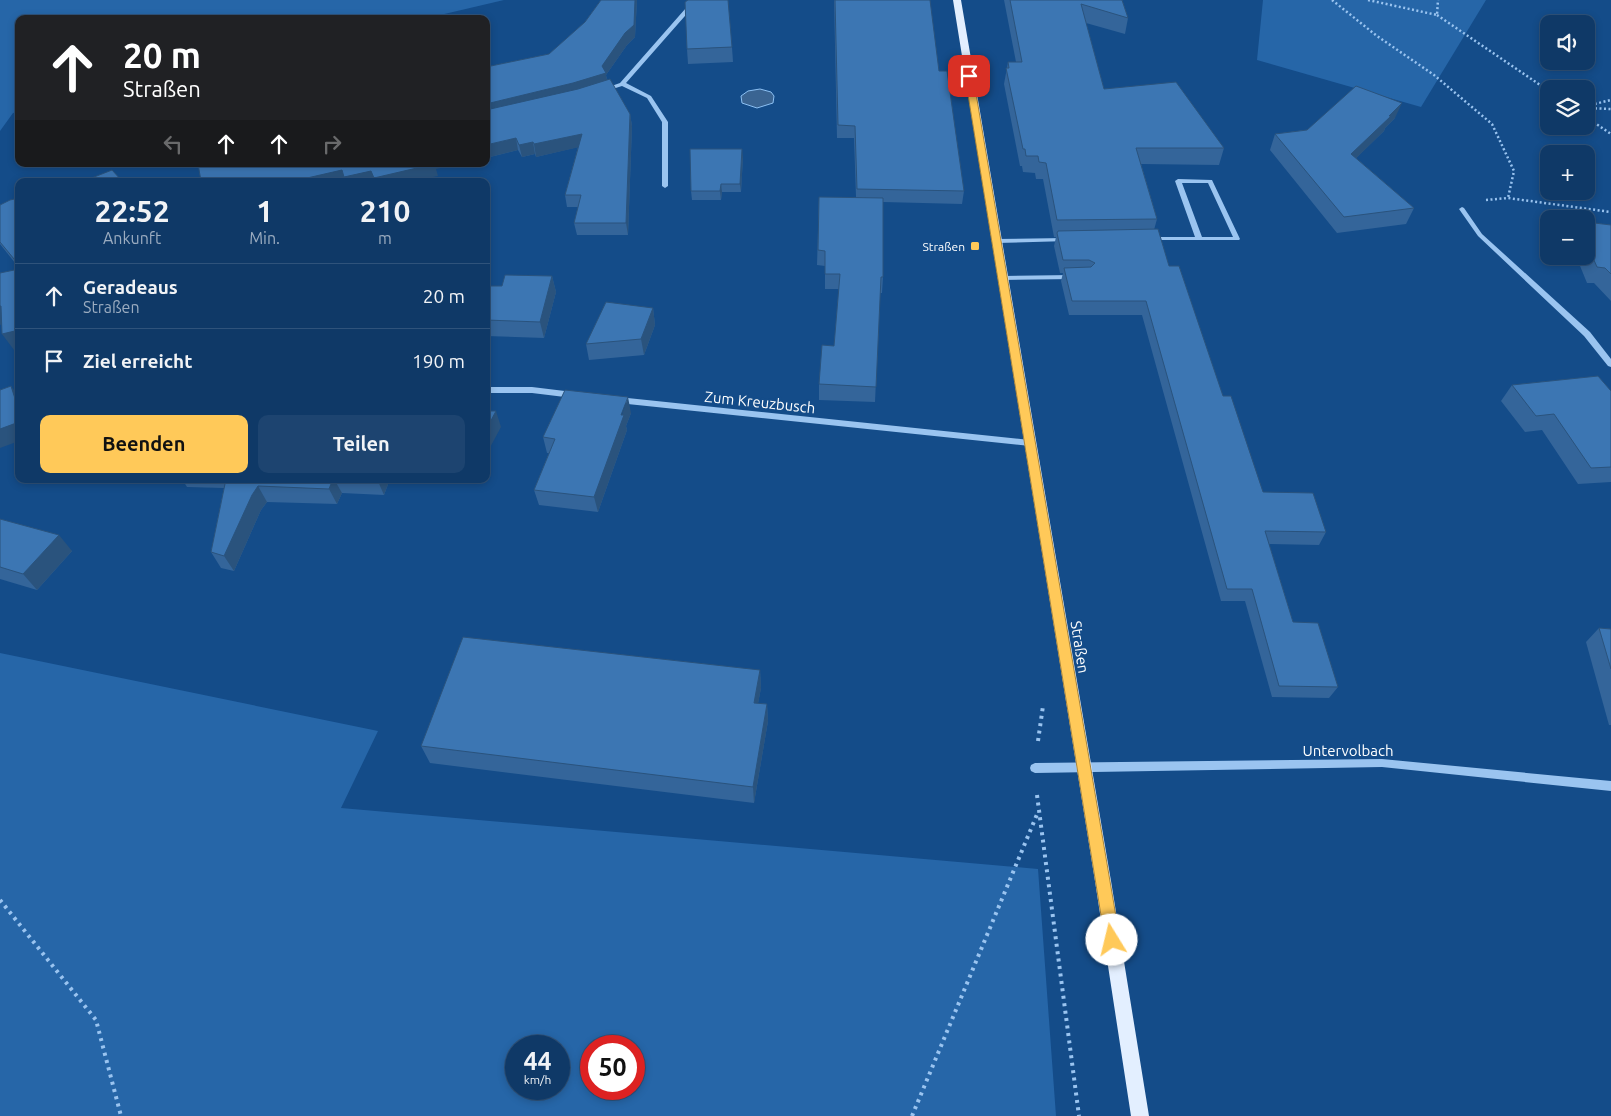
<!DOCTYPE html>
<html lang="de">
<meta charset="utf-8">
<style>
:root{--surface:#0f3967;--page:#1d4470;--text:#f1f3f6;--muted:#9bacc0;--line:#2f537b;--accent:#ffc959}
body{margin:0;font-family:Ubuntu,sans-serif;background:var(--page);color:var(--text);height:100vh;display:flex;flex-direction:column;font-size:19px;white-space:nowrap}
*{box-sizing:border-box;margin:0}
p{font-size:16px;color:var(--muted)}
.icon{flex:none;width:28px;height:28px;fill:none;stroke:currentColor;stroke-width:2;stroke-linecap:round;stroke-linejoin:round}
.map{position:relative;flex:1;overflow:hidden}
.sheet{position:absolute;left:15px;top:178px;width:475px;height:305px;display:flex;flex-direction:column;background:var(--surface);border-radius:10px;box-shadow:0 2px 8px #0003,0 0 0 1px var(--line)}
.sheet>*{flex:none}
.banner{position:absolute;left:15px;top:15px;width:475px;height:152px;border-radius:10px;box-shadow:0 2px 8px #0003,0 0 0 1px var(--line);background:#202124;color:#fff;overflow:hidden}
.fabs{position:absolute;left:1540px;top:15px;display:grid;gap:10px}
.fabs a{display:grid;place-items:center;width:55px;height:55px;border-radius:10px;background:var(--surface);box-shadow:0 2px 8px #0003,0 0 0 1px var(--line);font-size:25px}
.speed{position:absolute;left:505px;top:1035px;display:flex;gap:10px;font-size:25px;font-weight:700;text-align:center}
.speed>*{display:grid;place-content:center;width:65px;height:65px;border-radius:50%;background:var(--surface);box-shadow:0 2px 8px #0003,0 0 0 1px var(--line);line-height:1}
.speed small{font-size:12px;font-weight:400}
.speed .limit{border:8px solid #d22;background:#fff;color:#111}
.pin{position:absolute;display:grid;place-items:center;width:42px;height:42px;color:#fff;margin:-21px;border-radius:10px;box-shadow:0 2px 8px #0006}
.me{position:absolute;width:55px;margin:-28px;rotate:351deg;stroke-linejoin:round;filter:drop-shadow(0 0 4px #0008)}
.turn{display:flex;align-items:center;gap:18px;height:105px;padding:0 25px;font-size:22px}
.turn .icon{width:65px;height:65px;stroke-width:2.5}
.turn b{display:block;font-size:35px;line-height:42px}
.lanes{display:flex;align-items:center;height:48px;padding:0 25px;background:#0003;justify-content:center;gap:25px;direction:ltr}
.lanes .off{opacity:.35}
.eta{display:flex;justify-content:space-evenly;align-items:center;height:85px;text-align:center}
.eta b{font-size:30px;font-weight:700;line-height:35px}
.cta{display:flex;gap:10px;margin-top:auto;padding:10px 25px}
.cta a{flex:1;height:58px;border-radius:10px;background:var(--accent);color:#111;font-size:20px;font-weight:700;line-height:58px;text-align:center}
.cta a+a{background:var(--page);color:var(--text)}
ul{padding:0;list-style:none}
li{display:flex;align-items:center;gap:15px;height:65px;padding:0 25px;border-top:1px solid var(--line)}
li div{flex:1}
li b{display:block;font-size:19px}
li em{font-style:normal}
.map>svg:first-child{display:block}
.green{fill:#2666a8;fill-rule:evenodd}
.water{fill:#3a6492;stroke:#8cc0f3}
.lines{fill:none;stroke-linecap:round;stroke-linejoin:round}
.path-far1{stroke:#9ac4f0;stroke-width:2.5;stroke-dasharray:2 2.5;stroke-linecap:butt}
.path{stroke:#9ac4f0;stroke-width:4;stroke-dasharray:3 4.5;stroke-linecap:butt}
.minor{fill:#9ac4f0;fill-rule:evenodd}
.major{fill:#e3efff;fill-rule:evenodd}
.wall{fill:#34659a}
.shaded-wall{fill:#2a537d}
.building{fill:#3c76b3;stroke:#2a537d}
.route{fill:#ffc959;stroke:#a6833a}
.poi-dot{fill:#ffc959;stroke:#144c89;stroke-width:2}
.labels{text-anchor:middle;dominant-baseline:central;stroke-width:4.5;stroke-linejoin:round;paint-order:stroke}
.far-poi-label{font-size:12px;fill:#fff;stroke:#144c89;text-anchor:end}
.street-label{font-size:15px;fill:#fff;stroke:#144c89}
</style>
<div class="map">
<svg width="1611" height="1116" viewBox="0 0 1611 1116">
<rect width="100%" height="100%" fill="#144c89"/>
<g class="green">
<path d="M0 0H504L423 19H19V112L13 113 0 131Z"/>
<path d="M1263 0H1486L1421 107 1257 60Z"/>
<path d="M0 653 378 731 341 808 1038 869 1056 1116H0ZM516 1046H559V1089H516ZM591 1046H634V1089H591Z"/>
</g>
<path class="water" d="M760 89 771 92 774 96 773 103 757 108 742 103 741 96 748 91Z"/>
<g class="lines">
<g class="path-far1">
<path d="M1332 0 1377 36 1434 75 1492 124 1514 171 1508 198"/>
<path d="M1368 0 1437 15 1438 0"/>
<path d="M1437 15 1549 91"/>
<path d="M1586 106 1611 100"/>
<path d="M1586 108 1611 109"/>
<path d="M1586 117 1611 134"/>
<path d="M1486 200 1508 198 1611 212"/>
</g>
<g class="path">
<path d="M1038 741 1043 706"/>
<path d="M1037 795 1079 1116"/>
<path d="M0 900 96 1020 121 1116"/>
<path d="M912 1116 1038 812"/>
</g>
<g class="minor">
<path d="M693 0H699L626 83 651 96 668 122V186L665 188 662 186V122L647 98 622 86 603 92 600 90 620 83Z"/>
<path d="M1178 179 1212 180 1240 239 1239 240H1149V238L1151 237H1195L1175 181ZM1182 183H1208L1233 237H1202Z"/>
<path d="M1462 207 1464 208 1482 234 1590 332 1611 359V367L1608 366 1584 336 1478 236 1459 209Z"/>
<path d="M1066 238 1068 239V241L996 243 993 241 996 239Z"/>
<path d="M1072 275 1076 277 1074 279 1002 280 998 278 1002 276Z"/>
<path d="M486 387H532L573 392 577 395 573 398 532 393H486Z"/>
<path d="M618 397 1030 440 1034 443 1030 446 618 403 614 400Z"/>
<path d="M1382 759 1611 781V791L1382 767 1035 773 1031 771 1030 768 1031 765 1035 763Z"/>
</g>
<path class="major" d="M953 0H961L1111 881 1149 1116H1131L1095 881Z"/>
</g>
<g class="wall">
<path d="M601 0H637L635 37 627 45 606 75 607 80 630 114 632 126 628 235H577L574 223 578 207H567L565 195 578 147 536 157 535 154 522 157 518 150 486 158V67L549 54 585 22Z"/>
<path d="M834 0 939 71 964 191 962 204 883 202V277L882 293H880L875 402 819 400V384L834 346 839 289H825V266L817 265 819 197H856L854 138H837Z"/>
<path d="M1004 0H1122L1128 18 1125 34 1086 23 1104 89 1224 148 1219 165 1141 164 1157 219 1154 230 1263 492 1326 532 1319 545 1269 544 1293 622 1338 687 1329 698 1272 697 1245 601H1221L1142 315H1069L1061 281 1063 273H1060L1054 246 1056 237H1054L1043 179H1036L1035 173 1023 172 1022 166H1020L1004 84 1008 62H1016Z"/>
<path d="M732 47 733 62 688 64 687 49Z"/>
<path d="M1395 118 1385 128 1384 131 1356 158 1414 208 1406 224 1337 233 1270 150 1275 134Z"/>
<path d="M743 157 741 192H722L721 200H692L691 191Z"/>
<path d="M19 198V268L0 244V205Z"/>
<path d="M1586 222 1611 225V301L1594 283H1587L1576 256H1586Z"/>
<path d="M552 276 556 292 544 338 486 336V286H502Z"/>
<path d="M653 308 655 325 644 355 589 360 586 344Z"/>
<path d="M1512 385 1611 391V482L1578 484 1542 430 1525 432 1501 401Z"/>
<path d="M631 413 626 426 627 430 598 512 539 505 534 490 549 453H547L543 437Z"/>
<path d="M182 479H390L384 495 342 493 337 504 267 502 261 510 234 571 221 568 211 552 224 488 187 487Z"/>
<path d="M0 519 72 551 37 590 0 579Z"/>
<path d="M1599 628 1611 629V725H1609L1586 642Z"/>
<path d="M760 670 761 688 758 703 767 704 768 721 754 803 430 763 421 746Z"/>
</g>
<g class="shaded-wall">
<path d="M635 0H637L635 37 627 45 606 75 608 85 486 116V104L602 66Z"/>
<path d="M1402 103 1395 118 1385 128 1384 131 1344 170 1351 154Z"/>
<path d="M630 114 632 126 628 235 626 223Z"/>
<path d="M582 134 584 146 536 157 534 144Z"/>
<path d="M516 138 518 150 486 158V145Z"/>
<path d="M533 142 535 154 522 157 519 145Z"/>
<path d="M742 149 743 157 741 192 740 184Z"/>
<path d="M433 164H460L436 169 438 176 415 181H294L342 170 371 171Z"/>
<path d="M721 184 722 192 721 200 720 191Z"/>
<path d="M552 276 556 292 544 338 540 322Z"/>
<path d="M0 306H1L12 322 0 325Z"/>
<path d="M653 308 655 325 644 355 641 339Z"/>
<path d="M19 330V349L14 350 2 334Z"/>
<path d="M11 386 19 397V411Z"/>
<path d="M628 397 631 413 626 426 627 430 598 512 594 497Z"/>
<path d="M496 411 501 427 486 455V430Z"/>
<path d="M19 422V441L0 448V429Z"/>
<path d="M333 479H334L342 493 337 504 329 489Z"/>
<path d="M377 479H390L384 495Z"/>
<path d="M258 486 267 502 261 510 234 571 224 556 252 495Z"/>
<path d="M59 535 72 551 37 590 23 574Z"/>
<path d="M760 670 761 688 755 720 754 703Z"/>
<path d="M767 704 768 721 754 803 753 787Z"/>
</g>
<g class="building">
<path d="M601 0H635L634 25 625 33 602 66 606 73 573 83 486 104V67L549 54 585 22Z"/>
<path d="M688 0H728L732 47 687 49 685 2Z"/>
<path d="M835 0H930L939 71H947L964 191 857 189 855 126 838 125Z"/>
<path d="M1010 0H1122L1128 18 1081 4 1104 89 1176 82 1224 148H1136L1157 219 1057 220 1046 163 1039 162 1038 156H1026L1025 149H1023L1006 68H1009L1008 62H1022Z"/>
<path d="M610 79 630 114 626 223H574L581 195H565L582 134 534 144 533 142 519 145 516 138 486 145V110L578 89Z"/>
<path d="M1356 86 1402 103 1389 116H1391L1351 154 1414 208 1344 217 1275 134 1307 130Z"/>
<path d="M690 149H742L740 184H721L720 191H691Z"/>
<path d="M198 164H434L374 178 371 171 344 177 342 170 294 181H201Z"/>
<path d="M112 170 122 181H84Z"/>
<path d="M819 197 883 198V277H881L876 387 819 384 822 345 834 346 840 274H825V251L818 250Z"/>
<path d="M19 198V265L0 242V205L10 200Z"/>
<path d="M1586 222 1611 225V274L1605 268 1597 267 1586 242Z"/>
<path d="M1158 229 1169 266H1179L1223 396H1231L1263 492 1313 493 1326 532 1265 531 1293 622 1318 623 1338 687 1279 686 1252 589H1227L1146 301H1072L1064 268 1091 267 1095 263 1089 260H1063L1057 233 1058 231Z"/>
<path d="M19 269V330L2 334 1 306H0V273Z"/>
<path d="M505 275 552 276 540 322 486 320V286H502Z"/>
<path d="M606 302 653 308 641 339 586 344Z"/>
<path d="M1598 376 1611 391V467L1591 468 1554 414 1536 416 1512 385Z"/>
<path d="M11 386 19 411V422L0 429V390Z"/>
<path d="M565 390 628 397 621 415H624L594 497 534 490 555 439 543 437Z"/>
<path d="M486 411H496L486 430Z"/>
<path d="M226 479H333L329 489 258 486 252 495 224 556 211 552Z"/>
<path d="M0 519 59 535 23 574 0 567Z"/>
<path d="M1599 628 1611 629V669Z"/>
<path d="M463 637 760 670 754 703 767 704 753 787 421 746Z"/>
</g>
<path class="route" d="M969 74 973 76 1120 940 1118 945 1112 947 1107 945 1105 940 965 76Z"/>
<rect class="poi-dot" x="970" y="241" width="10" height="10" rx="2.5"/>
<g class="labels">
<g class="far-poi-label">
<text x="965" y="246">Straßen</text>
</g>
<g class="street-label">
<text transform="translate(760 402) rotate(6)">Zum Kreuzbusch</text>
<text transform="translate(1080 647) rotate(81)">Straßen</text>
<text x="1348" y="750">Untervolbach</text>
</g>
</g>
</svg>
<div class="fabs">
<a><svg class="icon" aria-label="sound" viewBox="0 0 24 24"><path d="M4 9h4l5-4v14l-5-4H4zM17 9q2 3 0 6"/></svg></a>
<a><svg class="icon" aria-label="layers" viewBox="0 0 24 24"><path d="M12 4l9 5-9 5-9-5zM3 14l9 5 9-5"/></svg></a>
<a>+</a>
<a>−</a>
</div>
<div class="speed"><div>44<small>km/h</small></div><div class="limit">50</div></div>
<div class="pin" style="left:969px;top:76px;background:#d93025"><svg class="icon" aria-label="arrive" viewBox="0 0 24 24"><path d="M6 21V4h12l-3 4 3 4H6"/></svg></div>
<svg class="me" style="left:1112px;top:940px" viewBox="-20 -20 40 40"><circle r="19" fill="#fff"/><path d="M0-13L10 11 0 6-10 11z" fill="#ffc959"/></svg>
<div class="banner">
<div class="turn"><svg class="icon" aria-label="ahead" viewBox="0 0 24 24"><path d="M12 20V5M6 11l6-6 6 6"/></svg><div><b>20 m</b>Straßen</div></div>
<div class="lanes"><svg class="icon off" aria-label="left" viewBox="0 0 24 24"><path d="M17 20v-9H6M10 6l-5 5 5 5"/></svg><svg class="icon" aria-label="ahead" viewBox="0 0 24 24"><path d="M12 20V5M6 11l6-6 6 6"/></svg><svg class="icon" aria-label="ahead" viewBox="0 0 24 24"><path d="M12 20V5M6 11l6-6 6 6"/></svg><svg class="icon off" aria-label="right" viewBox="0 0 24 24"><path d="M7 20v-9h11M14 6l5 5-5 5"/></svg></div>
</div>
<section class="sheet">
<div class="eta">
<div><b>22:52</b><p>Ankunft</p></div>
<div><b>1</b><p>Min.</p></div>
<div><b>210</b><p>m</p></div>
</div>
<ul>
<li><svg class="icon" aria-label="ahead" viewBox="0 0 24 24"><path d="M12 20V5M6 11l6-6 6 6"/></svg><div><b>Geradeaus</b><p>Straßen</p></div><em>20 m</em></li>
<li><svg class="icon" aria-label="arrive" viewBox="0 0 24 24"><path d="M6 21V4h12l-3 4 3 4H6"/></svg><div><b>Ziel erreicht</b></div><em>190 m</em></li>
</ul>
<div class="cta"><a>Beenden</a><a>Teilen</a></div>
</section>
</div>
